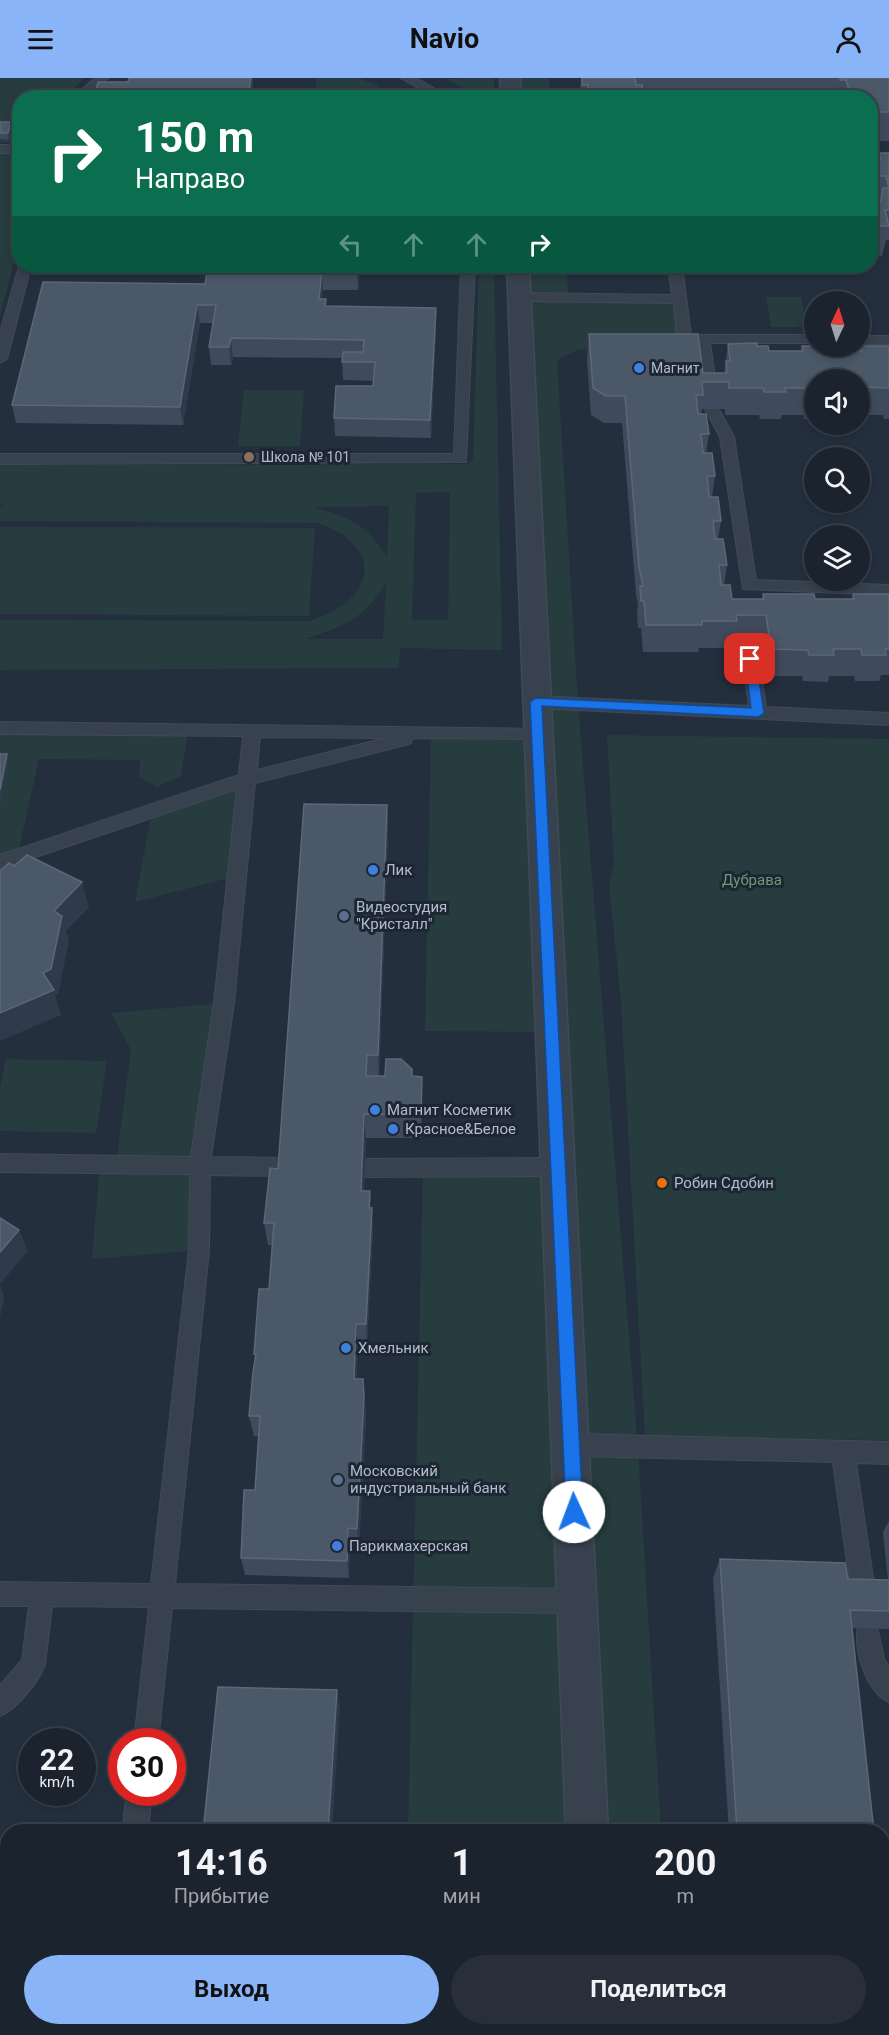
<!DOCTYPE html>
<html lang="ru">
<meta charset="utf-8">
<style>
:root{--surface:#1b232e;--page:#282f3a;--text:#f1f3f6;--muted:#a0a4aa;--line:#39404a;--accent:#8ab4f8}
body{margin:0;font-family:Roboto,sans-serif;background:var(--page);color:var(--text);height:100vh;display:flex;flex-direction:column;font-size:22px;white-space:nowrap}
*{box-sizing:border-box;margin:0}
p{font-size:20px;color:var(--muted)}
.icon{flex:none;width:33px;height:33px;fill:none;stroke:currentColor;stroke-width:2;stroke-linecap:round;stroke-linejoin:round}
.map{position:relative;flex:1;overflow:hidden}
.drawer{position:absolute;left:0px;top:1746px;width:890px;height:212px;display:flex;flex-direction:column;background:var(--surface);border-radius:24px 24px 0 0;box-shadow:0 3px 9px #0003,0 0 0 2px var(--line)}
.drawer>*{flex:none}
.guide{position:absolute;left:12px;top:12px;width:866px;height:183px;border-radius:24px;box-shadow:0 3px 9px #0003,0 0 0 2px var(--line);background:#0b6e4f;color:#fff;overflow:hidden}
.needle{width:39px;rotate:4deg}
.controls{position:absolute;left:804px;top:213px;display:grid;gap:12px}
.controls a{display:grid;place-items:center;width:66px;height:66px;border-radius:50%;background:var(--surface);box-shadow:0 3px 9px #0003,0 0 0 2px var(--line);font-size:30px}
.speed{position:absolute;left:18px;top:1650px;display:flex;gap:12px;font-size:30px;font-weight:700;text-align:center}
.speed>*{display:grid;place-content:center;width:78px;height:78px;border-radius:50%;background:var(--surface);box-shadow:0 3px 9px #0003,0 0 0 2px var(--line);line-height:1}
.speed small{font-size:15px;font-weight:400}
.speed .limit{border:9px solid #d22;background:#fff;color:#111}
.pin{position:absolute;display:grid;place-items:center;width:51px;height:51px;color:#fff;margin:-26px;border-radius:12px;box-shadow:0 3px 9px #0006}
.me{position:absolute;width:66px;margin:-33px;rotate:358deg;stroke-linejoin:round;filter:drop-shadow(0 0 4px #0008)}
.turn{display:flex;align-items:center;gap:21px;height:126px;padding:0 24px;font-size:27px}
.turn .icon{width:78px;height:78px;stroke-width:2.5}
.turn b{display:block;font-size:42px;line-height:51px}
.lanes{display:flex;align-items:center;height:57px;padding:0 24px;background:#0003;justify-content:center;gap:30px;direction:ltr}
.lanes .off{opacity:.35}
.eta{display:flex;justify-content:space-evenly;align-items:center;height:102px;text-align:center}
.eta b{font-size:36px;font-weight:700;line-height:42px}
.button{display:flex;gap:12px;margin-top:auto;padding:12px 24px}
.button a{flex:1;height:69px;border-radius:36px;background:var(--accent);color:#111;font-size:24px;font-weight:700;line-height:69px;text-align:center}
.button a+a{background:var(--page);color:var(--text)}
header{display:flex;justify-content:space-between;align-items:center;height:78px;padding:0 24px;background:var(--accent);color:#111;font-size:27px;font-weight:700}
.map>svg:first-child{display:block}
.green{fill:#263c3f;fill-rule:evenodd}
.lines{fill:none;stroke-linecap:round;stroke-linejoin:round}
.lane-casing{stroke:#414a57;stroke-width:2}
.street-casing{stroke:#414a57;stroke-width:3}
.lane{fill:#38414e;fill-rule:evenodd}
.street{fill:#38414e;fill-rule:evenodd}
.wall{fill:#3f4b5c}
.shaded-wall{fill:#2f3b4b}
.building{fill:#4b5868;stroke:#5c6777;stroke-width:1.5}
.route{fill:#1a73e8;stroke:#114b97;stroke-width:1.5}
.shop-dot{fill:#3f7fe0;stroke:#1d2633;stroke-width:2}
.education-dot{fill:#8d6e63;stroke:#1d2633;stroke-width:2}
.service-dot{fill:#5c6f8a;stroke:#1d2633;stroke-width:2}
.food-dot{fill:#e8710a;stroke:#1d2633;stroke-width:2}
.labels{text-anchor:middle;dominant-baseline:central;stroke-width:6;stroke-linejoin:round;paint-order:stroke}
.far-poi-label{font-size:14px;fill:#b4bcc9;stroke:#1d2633;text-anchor:start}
.poi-label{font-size:15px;fill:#b4bcc9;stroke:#1d2633;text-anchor:start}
.park-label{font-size:15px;fill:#6b9a76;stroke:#1d2633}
</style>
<header><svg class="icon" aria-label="menu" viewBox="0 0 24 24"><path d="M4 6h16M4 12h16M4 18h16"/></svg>Navio<svg class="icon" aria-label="person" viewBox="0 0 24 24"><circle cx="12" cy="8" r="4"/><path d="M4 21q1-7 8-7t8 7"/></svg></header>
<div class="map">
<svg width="889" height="1957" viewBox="0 0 889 1957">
<rect width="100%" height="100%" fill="#242f3e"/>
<g class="green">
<path d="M0 0H84L65 19 20 20 19 65H0Z"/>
<path d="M317 0H359L379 8 377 19H314Z"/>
<path d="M479 0 494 1V19H467L468 12 446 1Z"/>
<path d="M510 0H549L551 19H511Z"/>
<path d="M0 74H19V165L0 238Z"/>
<path d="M479 188H494L502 572 400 570 399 590 0 592V542L310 543C326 537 347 528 357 513 380 480 346 453 317 445L0 443V429L5 428 0 427V387L467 386 473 381ZM450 414 448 542H412L416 415ZM389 428 387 479C366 445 349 439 313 429ZM386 506 383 561H306C348 546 360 543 386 506Z"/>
<path d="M518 188H566L569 220 680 221 684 261 704 271H579L557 282 578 624 638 1371 661 1753 408 1754 423 1089H556L552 954 425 953 431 655H537Z"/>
<path d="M766 219H801L807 249H771Z"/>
<path d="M244 312H304L300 368H238Z"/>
<path d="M0 449 315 450 309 538 0 536Z"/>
<path d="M0 650 188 652 181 698 157 709 139 699 140 682 39 681 17 780 0 784Z"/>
<path d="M607 657 889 661V1362L645 1359 621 924 609 806 614 786Z"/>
<path d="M247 701 237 798 135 824 152 732Z"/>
<path d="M224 925 199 1172 92 1181 100 1086H116L131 972 111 935Z"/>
<path d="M6 981 107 983 96 1055 0 1053V1010Z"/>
<rect x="403" y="1950" width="270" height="7"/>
</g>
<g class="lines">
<g class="lane-casing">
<g id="lane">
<path d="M95 0H108L86 20H72Z"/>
<path d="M401 0H416L451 20H435Z"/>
<rect x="0" y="67" width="20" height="8"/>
<path d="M889 81V89L870 90V82Z"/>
<path d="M20 185V188H31L7 281 0 285V254Z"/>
<path d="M461 188H475L466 384 0 386V376H454Z"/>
<path d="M668 188H682L691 257H814V265H710L718 320 711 324 704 320 696 265H684L677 261 674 225 520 223 513 219 520 215 672 217Z"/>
<rect x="860" y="258" width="29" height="8"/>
<path d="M712 327 717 328 734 359 756 502 889 507V517L743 511 720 359 705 331Z"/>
<path d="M748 557 756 563 766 629 889 635V647L536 630 528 624 536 618 749 628 740 563Z"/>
<path d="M0 644 543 651 546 655 537 661 413 660 411 665 405 667 255 705 234 925 211 1079 283 1080 290 1083 293 1089 290 1095 283 1098 210 1097 209 1172 175 1506 577 1511 585 1515 589 1523 585 1531 577 1535 172 1530 158 1664H134L149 1529 52 1528 45 1587C38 1604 17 1631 0 1638V1607L22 1582 29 1528H0V1504L151 1506 189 1172 190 1096 0 1094V1076L191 1079 214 925 237 711 0 791V777L239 697 243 658 0 656ZM260 659 386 660 257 692Z"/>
<path d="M556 1080 563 1083 566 1089 563 1095 556 1098 365 1099 358 1096 355 1090 358 1084 365 1081Z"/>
<path d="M572 1356 889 1364V1386L856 1385 876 1520 872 1528 864 1532 856 1528 852 1520 833 1384 572 1378 564 1374 561 1367 564 1360Z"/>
<path d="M868 1539 876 1543 884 1581 889 1589V1624C866 1615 850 1565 860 1543Z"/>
<path d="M127 1714H152L148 1754H122Z"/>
<path d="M99 1950H125L124 1957H98Z"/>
</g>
</g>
<g class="street-casing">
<g id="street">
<path d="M500 0H520L521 20H501Z"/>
<path d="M507 188H529L608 1754H566Z"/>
<rect x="572" y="1950" width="46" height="7"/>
</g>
</g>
<use href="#lane" class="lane"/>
<use href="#street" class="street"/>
</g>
<g class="wall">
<path d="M581 0H889V63H870V20L742 19 741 20H664V16H643V20H580Z"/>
<path d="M0 44 12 51 9 62 0 61Z"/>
<path d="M879 75H889V162H886L882 178 872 177V182H870V121H871L870 106 875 82H877Z"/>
<path d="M208 188H360L358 212H323L322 221 327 229 436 230V248L431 360 335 358 334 340 373 308 374 303 343 302 342 280 233 279 231 287H211L209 269 213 245H200L183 347 16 345 12 327 205 206Z"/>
<path d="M589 256 703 295H724L728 266 757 268 769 273H801L802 268 840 273H860L861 268H889V341H884L883 337H860V302H814V341H804V337H782L781 341H760L759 337H725V331H702L701 336 709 356 706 375 715 398 712 419 721 443 718 461 727 487 724 507 732 521H762L763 516 815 521H851L853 516H889V597H881L879 603H855L854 598H829L828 604 803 603 802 598H766L761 564H733L732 570H699L698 574H643L641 550H638L637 535 638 527 636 516 622 345H604L591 337 587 283Z"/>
<path d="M387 727 388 753 379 998H412L422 1022 421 1060H366L364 1113H370L373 1152 367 1266 358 1267 356 1301H363L366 1339 359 1468H350L349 1500 245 1497 241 1480 255 1412 259 1358H254L249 1338 255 1281 254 1276 269 1211 273 1167H268L264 1145 278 1091Z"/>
<path d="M889 1443V1551L852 1550 874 1754H729L713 1500 720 1481 848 1501 888 1502 883 1454Z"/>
<path d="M741 1950H882L889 1957H741Z"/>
</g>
<g class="shaded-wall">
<path d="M251 0H253V11L252 20H248Z"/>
<path d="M11 44 12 51 9 62 8 55Z"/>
<path d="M357 188H360L358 212 357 194Z"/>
<path d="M322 193 323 212 320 239 319 221Z"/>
<path d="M197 227 200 245 183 347 180 329Z"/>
<path d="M436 230V248L431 360 430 342Z"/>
<path d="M231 260 233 279 231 287 229 269Z"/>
<path d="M7 676 9 682 0 728V712Z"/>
<path d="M387 727 388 753 379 1001 378 977Z"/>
<path d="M82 804 89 829 66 853 69 863 58 916 55 917 61 937 0 963V935L43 895 54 833Z"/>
<path d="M422 999V1022L421 1060V1037Z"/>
<path d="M364 1036 366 1060 363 1136 361 1113Z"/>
<path d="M370 1113 373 1152 367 1266 366 1246Z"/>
<path d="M19 1152 28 1173 0 1206V1174Z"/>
<path d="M0 1208 4 1218 0 1240Z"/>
<path d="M356 1246 358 1267 356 1321 354 1301Z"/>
<path d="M363 1301 366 1339 359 1468 357 1451Z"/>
<path d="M348 1450 350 1468 349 1500 347 1483Z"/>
<path d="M337 1612 340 1628 332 1754H328Z"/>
<path d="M316 1950H320L319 1957H315Z"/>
</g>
<g class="building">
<path d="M129 0H251L248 20H94L98 4H128Z"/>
<path d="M582 0H635L636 7H642L643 20H589L588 7H582Z"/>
<path d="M840 0H889V34H870V20H843L842 12H849L846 2H840Z"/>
<path d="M0 44H11L8 55H0Z"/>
<path d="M879 75H889V132H885L889 148H877L878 152H870V121L881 123 883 110H889L886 98H878L875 82H881Z"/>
<path d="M208 188H357V194L322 193 319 221H326L325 228 436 230 430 342 334 340 336 308H373L375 284H342L343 274H363L364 262 231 260 229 269H209L216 227H197L180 329 12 327 43 204 205 206Z"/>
<path d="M589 256H698L703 295H727L726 283H730L728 266 757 265V268H768L769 273H803L802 268H839L840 273H862L861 268H889V310L860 309V302H814V314H809V310H785L786 314H764L763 310H729V304H702L703 317H696L698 336H706L709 356H701L703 375H712L715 398H707L709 419H718L721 443H713L715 461H723L727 487H719L721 507H730L732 521H764L763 516H814L815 521H854L853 516H889V571H885L886 577H862L861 571H833L834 577H809L808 572 771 571 766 537H736L737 543H702V547H646L644 523H641L640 508H643L639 489 625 318H606L593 310Z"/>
<path d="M0 676H7L0 712Z"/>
<path d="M304 726 387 727 378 977H367L366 998H385L386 981H401L412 991V998L422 999 421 1037 364 1036 361 1113H370L369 1130H372L366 1246H356L354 1301H363L364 1319 357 1451 348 1450 347 1483 241 1480 244 1412H255L260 1338H249L253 1294 256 1276H254L259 1211H269L274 1145H264L270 1090 278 1091Z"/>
<path d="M27 777 82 804 54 833 62 838 51 891 43 895 54 912 0 935V793L9 785 14 788Z"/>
<path d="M0 1140 19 1152 0 1174Z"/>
<path d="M720 1481 845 1485 848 1501 889 1502V1533L850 1532 874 1754H737Z"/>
<path d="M218 1609 337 1612 328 1754H203Z"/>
<path d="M882 1831 889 1897V1957H751L750 1950H882Z"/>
<path d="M184 1950H316L315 1957H183Z"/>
</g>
<path class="route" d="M750 577 756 581 764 635 758 639 542 628 583 1434 580 1439 574 1441 569 1439 566 1434 530 624 536 620 751 630 745 581Z"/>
<g class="shop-dot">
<circle cx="639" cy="290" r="6"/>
<circle cx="373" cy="792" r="6"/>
<circle cx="375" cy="1032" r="6"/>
<circle cx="393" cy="1051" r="6"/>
<circle cx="346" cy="1270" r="6"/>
<circle cx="337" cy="1468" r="6"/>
</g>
<circle class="education-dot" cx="249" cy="379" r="6"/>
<g class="service-dot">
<circle cx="344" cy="838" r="6"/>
<circle cx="338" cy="1402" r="6"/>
</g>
<circle class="food-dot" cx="662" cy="1105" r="6"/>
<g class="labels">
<g class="far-poi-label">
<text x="651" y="290">Магнит</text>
<text x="261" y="379">Школа № 101</text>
</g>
<g class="poi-label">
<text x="385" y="792">Лик</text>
<text x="356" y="829">Видеостудия<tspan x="356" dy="17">"Кристалл"</tspan></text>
<text x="387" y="1032">Магнит Косметик</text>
<text x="405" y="1051">Красное&amp;Белое</text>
<text x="674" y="1105">Робин Сдобин</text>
<text x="358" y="1270">Хмельник</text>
<text x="350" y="1393">Московский<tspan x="350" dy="17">индустриальный банк</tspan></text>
<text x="349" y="1468">Парикмахерская</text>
</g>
<g class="park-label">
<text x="752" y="802">Дубрава</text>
</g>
</g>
</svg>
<div class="controls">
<a><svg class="needle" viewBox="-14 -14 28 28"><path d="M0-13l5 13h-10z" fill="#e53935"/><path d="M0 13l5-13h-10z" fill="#a0a4aa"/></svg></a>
<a><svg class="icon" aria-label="sound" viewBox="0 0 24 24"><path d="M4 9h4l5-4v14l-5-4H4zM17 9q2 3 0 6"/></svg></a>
<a><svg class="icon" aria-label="search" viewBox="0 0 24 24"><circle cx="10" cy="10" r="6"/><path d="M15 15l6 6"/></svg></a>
<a><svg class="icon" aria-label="layers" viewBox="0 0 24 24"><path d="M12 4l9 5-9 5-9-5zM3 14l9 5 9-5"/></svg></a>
</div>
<div class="speed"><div>22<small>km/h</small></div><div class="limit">30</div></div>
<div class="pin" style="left:750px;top:581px;background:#d93025"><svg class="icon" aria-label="arrive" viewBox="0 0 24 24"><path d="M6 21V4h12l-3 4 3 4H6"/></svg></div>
<svg class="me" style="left:574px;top:1434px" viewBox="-20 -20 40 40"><circle r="19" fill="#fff"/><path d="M0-13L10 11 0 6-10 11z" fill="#1a73e8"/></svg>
<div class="guide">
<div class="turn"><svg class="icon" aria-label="right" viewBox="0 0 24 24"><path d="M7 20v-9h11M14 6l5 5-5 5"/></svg><div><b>150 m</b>Направо</div></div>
<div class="lanes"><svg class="icon off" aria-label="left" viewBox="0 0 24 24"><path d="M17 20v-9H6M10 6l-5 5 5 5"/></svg><svg class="icon off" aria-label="ahead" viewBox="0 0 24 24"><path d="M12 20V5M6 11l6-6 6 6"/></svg><svg class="icon off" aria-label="ahead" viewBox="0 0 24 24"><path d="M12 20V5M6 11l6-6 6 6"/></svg><svg class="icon" aria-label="right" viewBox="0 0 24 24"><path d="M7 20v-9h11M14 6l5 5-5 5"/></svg></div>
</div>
<section class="drawer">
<div class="eta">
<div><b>14:16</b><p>Прибытие</p></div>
<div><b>1</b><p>мин</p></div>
<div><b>200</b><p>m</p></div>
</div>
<div class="button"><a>Выход</a><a>Поделиться</a></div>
</section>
</div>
